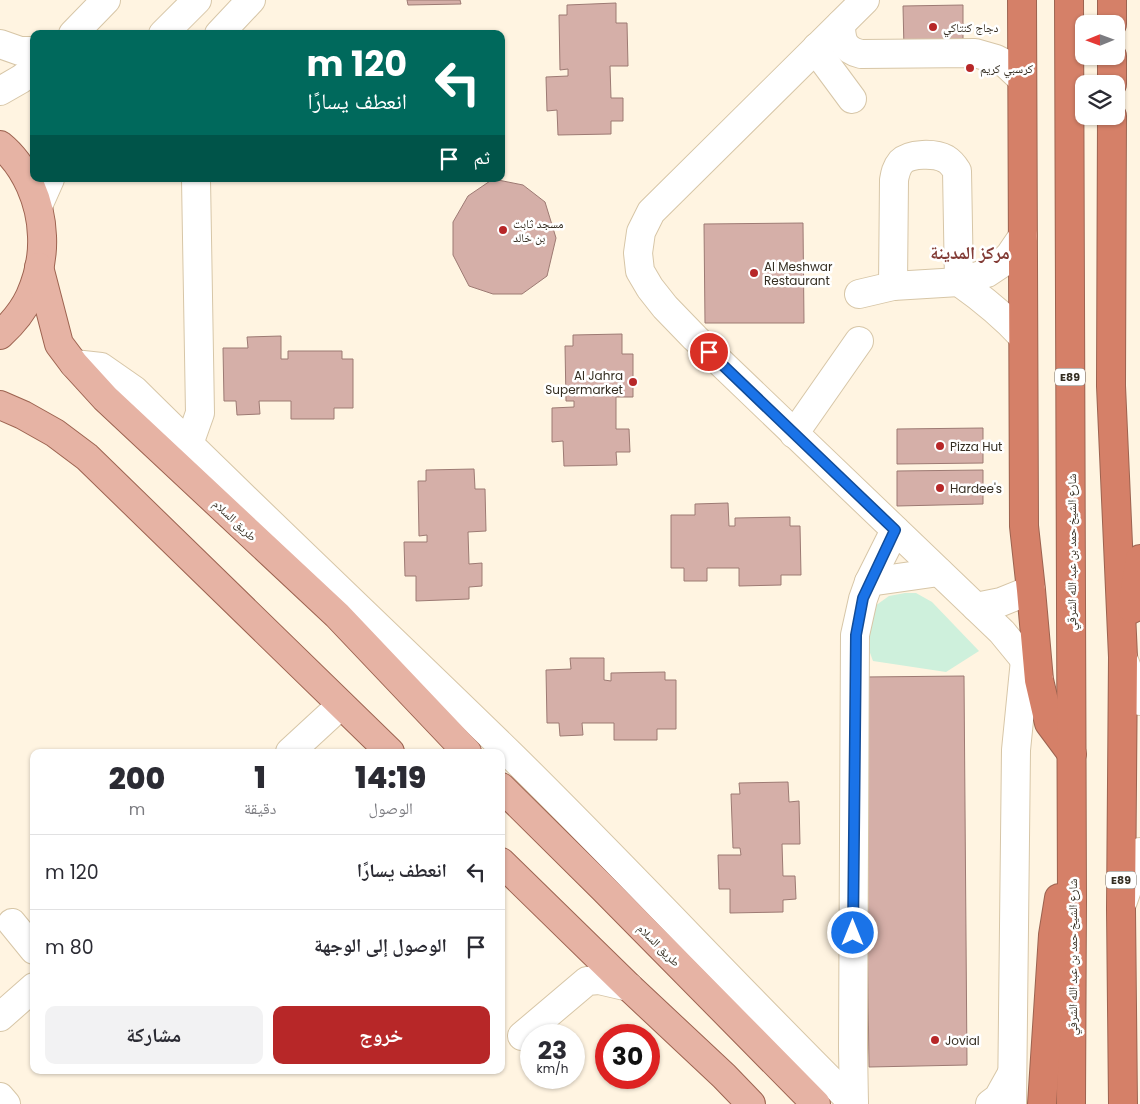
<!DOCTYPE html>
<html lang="ar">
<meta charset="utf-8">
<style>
:root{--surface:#fff;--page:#f2f2f3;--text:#2b2b33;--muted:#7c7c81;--line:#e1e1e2;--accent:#b72728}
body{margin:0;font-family:Poppins,"Noto Naskh Arabic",sans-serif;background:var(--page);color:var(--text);direction:rtl;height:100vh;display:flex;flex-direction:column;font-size:19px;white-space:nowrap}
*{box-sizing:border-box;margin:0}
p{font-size:16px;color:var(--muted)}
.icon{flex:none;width:28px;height:28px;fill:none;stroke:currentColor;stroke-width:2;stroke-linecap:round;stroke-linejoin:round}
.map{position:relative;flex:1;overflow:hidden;direction:ltr}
.drawer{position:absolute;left:30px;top:749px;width:475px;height:325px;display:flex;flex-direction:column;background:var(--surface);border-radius:10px;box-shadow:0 1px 4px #0004;direction:rtl}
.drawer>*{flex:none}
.banner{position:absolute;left:30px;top:30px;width:475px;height:152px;border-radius:10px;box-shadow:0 1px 4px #0004;direction:rtl;background:#00695c;color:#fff;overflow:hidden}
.needle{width:32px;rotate:269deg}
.buttons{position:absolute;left:1075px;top:15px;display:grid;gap:10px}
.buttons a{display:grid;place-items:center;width:50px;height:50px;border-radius:10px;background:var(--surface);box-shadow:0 1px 4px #0004;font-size:25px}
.speed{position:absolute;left:520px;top:1024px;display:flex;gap:10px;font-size:25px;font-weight:700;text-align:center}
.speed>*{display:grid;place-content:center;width:65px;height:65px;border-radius:50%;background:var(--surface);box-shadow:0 1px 4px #0004;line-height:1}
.speed small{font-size:12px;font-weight:400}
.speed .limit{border:8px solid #d22;background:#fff;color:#111}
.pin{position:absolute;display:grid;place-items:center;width:42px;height:42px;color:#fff;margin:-21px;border:2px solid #fff;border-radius:50%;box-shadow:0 1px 5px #0007}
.me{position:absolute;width:55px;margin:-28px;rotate:0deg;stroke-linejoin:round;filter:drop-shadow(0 0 4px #0008)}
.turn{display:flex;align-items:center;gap:18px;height:105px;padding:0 15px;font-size:22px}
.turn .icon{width:65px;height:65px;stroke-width:2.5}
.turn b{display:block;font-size:35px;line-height:42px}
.then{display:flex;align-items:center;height:48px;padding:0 15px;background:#0003;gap:10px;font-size:19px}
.eta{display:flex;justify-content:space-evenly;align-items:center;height:85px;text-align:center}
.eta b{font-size:30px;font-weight:800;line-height:35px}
.cta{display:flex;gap:10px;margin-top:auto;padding:10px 15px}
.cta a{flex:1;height:58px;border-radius:10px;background:var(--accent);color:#fff;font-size:20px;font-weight:800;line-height:58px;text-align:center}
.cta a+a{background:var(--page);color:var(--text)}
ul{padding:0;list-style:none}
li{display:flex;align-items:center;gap:15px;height:75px;padding:0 15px;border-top:1px solid var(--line)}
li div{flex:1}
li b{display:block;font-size:19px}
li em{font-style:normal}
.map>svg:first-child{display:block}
.green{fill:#cef0dc}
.building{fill:#d5afa8;stroke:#9d7a73}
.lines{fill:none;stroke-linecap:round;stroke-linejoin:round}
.minor-casing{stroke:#d7c6a7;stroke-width:30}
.major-casing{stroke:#9d6350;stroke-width:30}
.highway-casing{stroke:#9d6350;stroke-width:30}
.minor{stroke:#fff;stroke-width:28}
.major{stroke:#e6b3a4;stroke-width:28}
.highway{stroke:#d58068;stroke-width:28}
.route-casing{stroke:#114b97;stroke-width:12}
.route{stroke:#1a73e8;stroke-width:9}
.poi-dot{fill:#b72728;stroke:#fff;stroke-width:2}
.labels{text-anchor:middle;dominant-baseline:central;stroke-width:5;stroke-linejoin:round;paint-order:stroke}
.shield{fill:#fff;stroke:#726d64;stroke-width:1}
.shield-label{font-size:11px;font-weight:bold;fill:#352e22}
.poi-label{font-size:12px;fill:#352e22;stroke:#fff;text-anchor:start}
.street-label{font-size:12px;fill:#352e22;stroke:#fff}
.district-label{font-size:18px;font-weight:bold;fill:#823b35;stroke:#fff}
</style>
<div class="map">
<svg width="1140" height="1104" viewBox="0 0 1140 1104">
<rect width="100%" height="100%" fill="#fff4e1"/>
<path class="green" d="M905 593H916L932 602 979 651 946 672 873 661 866 642 875 606 889 596Z"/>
<g class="building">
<path d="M407 0H460L461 4 408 5Z"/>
<path d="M616 3V23H627L628 66H610L611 98H623V121H611V134L558 135 557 110 547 111 546 77 568 76V69L560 70 559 15H567V5Z"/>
<path d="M963 5V48L904 49 903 6Z"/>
<path d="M493 179 523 185 545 202 556 238 547 276 522 294H493L469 286 453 255V222L468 196Z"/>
<path d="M803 223 804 323H705L704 224Z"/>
<path d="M622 334V354H633V397H616V429H629L630 452H616L617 465 564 466 563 441 552 442V408L574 407V401H566L565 346H573V335Z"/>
<path d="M281 336V359H288V351H342V359H353V408H334V419H291V401H259L260 414 237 415 236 401H224L223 348H248L247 337Z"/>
<path d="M983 428V463L897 464V429Z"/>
<path d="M474 469 475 489H485L486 531 468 532 469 564 482 563V586L469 587V599L416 601V576H405L404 542H427V535L419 536 418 481H426V470Z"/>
<path d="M983 470V504L897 506V471Z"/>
<path d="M728 503 729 526H735V518L790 517V526H800L801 575H781V585L739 586V568H707V581H684V568H671V515H695V504Z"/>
<path d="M570 658H604V680L611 681V673L665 672V680H676V729H657V740H614V723H582L583 735 560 736 559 723H547L546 670 571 669Z"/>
<path d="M964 676 967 1065 869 1067 864 677Z"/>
<path d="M788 782 789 802 799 801 800 844H782L783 876H795L796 899 783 900V912L730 913V889H719L718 855H741L740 848H733L731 794H740L739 783Z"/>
</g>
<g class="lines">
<g class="minor-casing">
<g id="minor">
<path d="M865 0 651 212 641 232 638 253 640 271 650 288 665 307 695 338 1002 632 1025 660 1039 680"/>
<path d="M841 24C841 41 844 50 861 54L975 53 996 59 1006 64 1022 79"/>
<path d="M73 34 106 0"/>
<path d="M163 34 197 0"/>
<path d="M219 34 251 0"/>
<path d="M0 44 20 51H34"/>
<path d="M817 47 818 53 852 99"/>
<path d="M0 91 21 79 34 69"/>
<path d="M38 206 50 179"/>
<path d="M959 282C983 299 1003 315 1023 337"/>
<path d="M893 286 894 180C895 174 896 168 901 162 910 153 935 153 946 159 951 162 954 166 957 171L959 282"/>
<path d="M859 294 893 286 959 282 987 273 1002 263 1010 255 1023 236"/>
<path d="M74 364 101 367 134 390C258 513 386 633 511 755 627 869 738 989 854 1104"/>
<path d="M794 434 859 341"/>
<path d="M189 444 200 413 196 179"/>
<path d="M869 582 939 572"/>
<path d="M976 607 1001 602 1031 590"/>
<path d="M1123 658 1140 701"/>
<path d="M290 752 341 705"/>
<path d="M1123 901 1140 852"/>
<path d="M12 923 34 950"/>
<path d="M0 1017 34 987"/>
<path d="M522 1036 587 981 599 980 629 987"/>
<path d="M0 1097 6 1104"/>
<path d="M854 1104 853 1048 855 635 863 599 869 582 895 530"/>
<path d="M990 1104 998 1098 1012 1073"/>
<path d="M1012 1104 1016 750 1025 660"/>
</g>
</g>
<g class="major-casing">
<g id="major">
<path d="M0 145C26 166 41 203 42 236 43 256 38 278 30 296 23 311 12 324 0 335"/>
<path d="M39 267 59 344 74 364 105 398 337 615 467 752"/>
<path d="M0 405 23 415 55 433 87 457 390 752"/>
<path d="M501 787 603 888 816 1104"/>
<path d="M501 862 629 987 724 1076 751 1104"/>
</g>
</g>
<g class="highway-casing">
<g id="highway">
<path d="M1022 0 1024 526 1031 590 1039 680 1049 723 1072 754"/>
<path d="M1069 0 1072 901 1071 1104"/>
<path d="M1112 24V0"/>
<path d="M1112 84V56"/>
<path d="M1112 116 1111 386 1123 657 1121 909 1123 1104"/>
<path d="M1132 609 1140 559"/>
<path d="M1042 1104 1053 935 1059 898"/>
</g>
</g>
<use href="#minor" class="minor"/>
<use href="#major" class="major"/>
<use href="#highway" class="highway"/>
</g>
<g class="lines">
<g class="route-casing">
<path id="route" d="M709 352 895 530 863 598 856 635 853 933"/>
</g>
<use href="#route" class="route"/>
</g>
<g class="poi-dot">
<circle cx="933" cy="27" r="5"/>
<circle cx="970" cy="68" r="5"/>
<circle cx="503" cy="230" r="5"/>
<circle cx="754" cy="273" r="5"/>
<circle cx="633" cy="382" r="5"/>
<circle cx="940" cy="446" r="5"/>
<circle cx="940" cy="488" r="5"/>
<circle cx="935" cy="1040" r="5"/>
</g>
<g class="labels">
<g class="shield">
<rect x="1055" y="368.5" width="30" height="17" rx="4"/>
<rect x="1106" y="871.5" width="30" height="17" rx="4"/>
</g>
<g class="shield-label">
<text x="1070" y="377">E89</text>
<text x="1121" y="880">E89</text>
</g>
<g class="poi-label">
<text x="943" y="27">دجاج كنتاكي</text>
<text x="980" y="68">كرسبي كريم</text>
<text x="513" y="223">مسجد ثابت<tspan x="513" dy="14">بن خالد</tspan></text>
<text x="764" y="266">Al Meshwar<tspan x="764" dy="14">Restaurant</tspan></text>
<text x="623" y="375" text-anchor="end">Al Jahra<tspan x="623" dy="14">Supermarket</tspan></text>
<text x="950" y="446">Pizza Hut</text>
<text x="950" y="488">Hardee's</text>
<text x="945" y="1040">Jovial</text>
</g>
<g class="street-label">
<text transform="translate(235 520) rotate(43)">طريق السلام</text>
<text transform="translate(1071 552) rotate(-90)">شارع الشيخ حمد بن عبد الله الشرقي</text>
<text transform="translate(659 945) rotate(45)">طريق السلام</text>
<text transform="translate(1072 957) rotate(-90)">شارع الشيخ حمد بن عبد الله الشرقي</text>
</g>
<g class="district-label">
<text x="970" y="252">مركز المدينة</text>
</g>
</g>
</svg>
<div class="buttons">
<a><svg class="needle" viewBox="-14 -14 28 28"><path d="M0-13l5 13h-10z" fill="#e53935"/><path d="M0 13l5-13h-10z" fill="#7c7c81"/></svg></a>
<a><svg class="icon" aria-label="layers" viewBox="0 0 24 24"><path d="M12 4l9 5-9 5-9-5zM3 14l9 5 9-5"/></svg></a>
</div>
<div class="speed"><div>23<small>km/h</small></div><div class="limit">30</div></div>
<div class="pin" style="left:709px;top:352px;background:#d93025"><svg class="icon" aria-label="arrive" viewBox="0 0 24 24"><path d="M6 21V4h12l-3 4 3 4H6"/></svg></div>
<svg class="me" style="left:853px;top:933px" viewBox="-20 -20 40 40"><circle r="17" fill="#1a73e8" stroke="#fff" stroke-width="3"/><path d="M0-11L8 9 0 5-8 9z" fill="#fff"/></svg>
<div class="banner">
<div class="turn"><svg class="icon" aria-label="left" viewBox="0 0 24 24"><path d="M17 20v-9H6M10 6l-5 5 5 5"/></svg><div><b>120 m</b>انعطف يسارًا</div></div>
<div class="then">ثم<svg class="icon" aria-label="arrive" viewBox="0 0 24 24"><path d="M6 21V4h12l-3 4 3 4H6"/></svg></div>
</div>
<section class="drawer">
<div class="eta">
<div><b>14:19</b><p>الوصول</p></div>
<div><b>1</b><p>دقيقة</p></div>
<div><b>200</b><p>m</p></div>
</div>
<ul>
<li><svg class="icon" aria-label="left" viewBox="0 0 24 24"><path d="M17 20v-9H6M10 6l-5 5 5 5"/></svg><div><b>انعطف يسارًا</b></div><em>120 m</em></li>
<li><svg class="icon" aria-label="arrive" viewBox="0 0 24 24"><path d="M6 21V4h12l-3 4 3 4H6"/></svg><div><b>الوصول إلى الوجهة</b></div><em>80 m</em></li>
</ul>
<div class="cta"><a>خروج</a><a>مشاركة</a></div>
</section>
</div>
